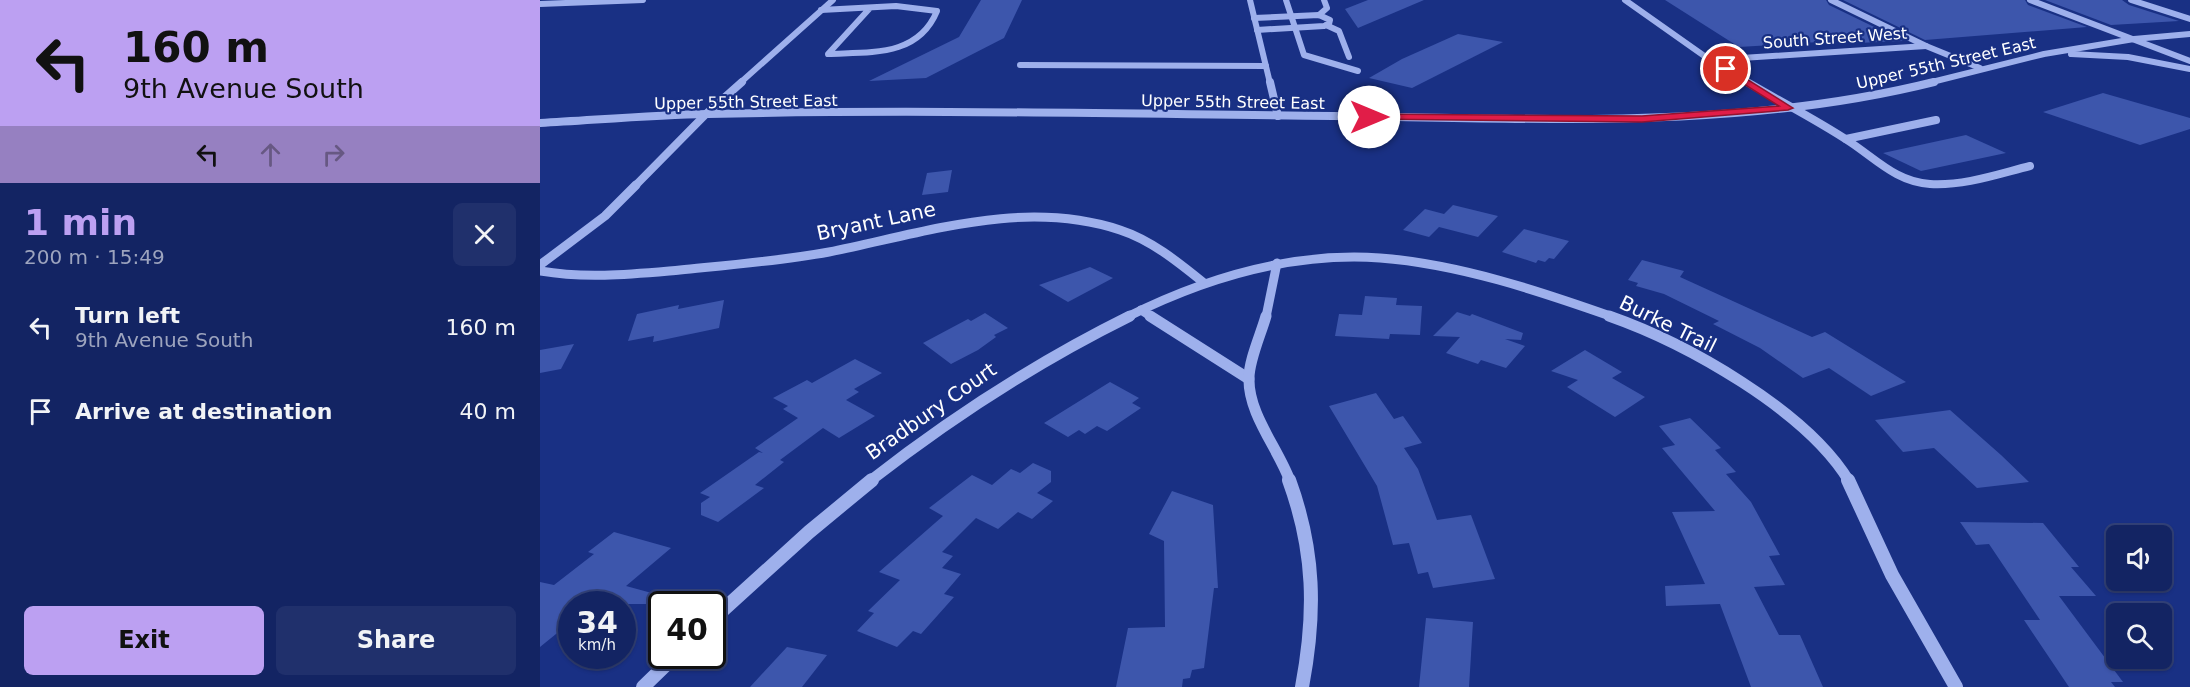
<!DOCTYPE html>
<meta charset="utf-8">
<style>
:root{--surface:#132463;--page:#20306c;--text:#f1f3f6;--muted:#9da4be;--line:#324178;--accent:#bca0f2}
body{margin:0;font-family:"DejaVu Sans",sans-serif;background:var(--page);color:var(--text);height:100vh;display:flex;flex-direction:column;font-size:22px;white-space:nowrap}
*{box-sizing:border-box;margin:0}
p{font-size:20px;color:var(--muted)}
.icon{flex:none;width:33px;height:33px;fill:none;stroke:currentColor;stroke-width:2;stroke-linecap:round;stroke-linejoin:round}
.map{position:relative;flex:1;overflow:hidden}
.panel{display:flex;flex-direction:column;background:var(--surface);width:540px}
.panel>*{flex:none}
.banner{background:#bca0f2;color:#111;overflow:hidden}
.fabs{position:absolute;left:1566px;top:525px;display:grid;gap:12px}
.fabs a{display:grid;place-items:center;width:66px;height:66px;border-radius:9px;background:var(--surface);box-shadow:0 2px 4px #0004,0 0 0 2px var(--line);font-size:30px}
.speed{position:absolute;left:18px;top:591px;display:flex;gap:12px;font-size:30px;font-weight:700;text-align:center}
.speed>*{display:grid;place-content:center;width:78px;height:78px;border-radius:50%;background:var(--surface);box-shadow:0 2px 4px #0004,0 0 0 2px var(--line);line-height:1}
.speed small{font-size:15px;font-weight:400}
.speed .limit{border:3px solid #111;border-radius:9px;background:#fff;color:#111}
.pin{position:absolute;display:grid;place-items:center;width:51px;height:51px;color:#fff;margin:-26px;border:3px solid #fff;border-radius:50%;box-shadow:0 2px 6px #0007}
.me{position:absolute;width:66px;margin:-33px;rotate:90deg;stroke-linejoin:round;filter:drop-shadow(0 0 4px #0008)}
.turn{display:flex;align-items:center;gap:21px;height:126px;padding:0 24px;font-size:27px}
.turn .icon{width:78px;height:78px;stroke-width:2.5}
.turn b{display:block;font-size:42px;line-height:51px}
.lanes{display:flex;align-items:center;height:57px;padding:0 24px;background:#0003;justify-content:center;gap:30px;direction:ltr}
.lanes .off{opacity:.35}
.round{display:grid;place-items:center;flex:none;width:63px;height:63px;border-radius:9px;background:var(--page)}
.head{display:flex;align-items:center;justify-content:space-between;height:102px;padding:0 24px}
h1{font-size:36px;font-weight:700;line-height:45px;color:var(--accent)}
.primary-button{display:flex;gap:12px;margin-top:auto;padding:12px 24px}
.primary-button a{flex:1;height:69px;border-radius:9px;background:var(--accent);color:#111;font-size:24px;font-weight:700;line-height:69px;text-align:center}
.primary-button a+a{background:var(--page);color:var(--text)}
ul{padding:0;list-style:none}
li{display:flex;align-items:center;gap:18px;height:84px;padding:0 24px}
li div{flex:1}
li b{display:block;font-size:22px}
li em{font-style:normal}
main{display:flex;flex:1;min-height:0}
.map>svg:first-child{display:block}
.building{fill:#3d56ac}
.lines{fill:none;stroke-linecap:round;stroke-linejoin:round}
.minor-far4{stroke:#9eb0ec;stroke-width:6}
.minor-far3{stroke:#9eb0ec;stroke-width:8}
.minor-far2{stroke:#9eb0ec;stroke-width:9}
.minor-far1{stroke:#9eb0ec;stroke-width:11}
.minor{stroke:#9eb0ec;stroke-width:14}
.route{fill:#e11d48;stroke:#92132f;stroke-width:1.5}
.labels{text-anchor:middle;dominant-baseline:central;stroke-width:4.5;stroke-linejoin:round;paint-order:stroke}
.far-street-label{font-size:16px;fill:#fff;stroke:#193084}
.street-label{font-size:20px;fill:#fff;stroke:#193084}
</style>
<main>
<section class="panel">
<div class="banner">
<div class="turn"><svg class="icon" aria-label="left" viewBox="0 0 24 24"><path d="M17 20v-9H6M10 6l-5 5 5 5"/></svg><div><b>160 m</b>9th Avenue South</div></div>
<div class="lanes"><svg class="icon" aria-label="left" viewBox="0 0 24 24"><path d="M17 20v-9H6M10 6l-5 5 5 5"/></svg><svg class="icon off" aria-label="ahead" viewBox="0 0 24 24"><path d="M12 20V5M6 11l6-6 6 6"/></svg><svg class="icon off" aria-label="right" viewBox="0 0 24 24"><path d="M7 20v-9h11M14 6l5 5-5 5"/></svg></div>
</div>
<div class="head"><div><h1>1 min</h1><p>200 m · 15:49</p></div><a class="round"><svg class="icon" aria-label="close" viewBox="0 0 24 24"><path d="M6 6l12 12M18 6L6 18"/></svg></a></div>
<ul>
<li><svg class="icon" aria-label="left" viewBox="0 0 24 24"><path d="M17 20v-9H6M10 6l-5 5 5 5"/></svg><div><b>Turn left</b><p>9th Avenue South</p></div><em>160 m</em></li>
<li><svg class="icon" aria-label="arrive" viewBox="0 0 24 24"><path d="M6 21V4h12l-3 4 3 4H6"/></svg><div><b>Arrive at destination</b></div><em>40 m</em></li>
</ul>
<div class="primary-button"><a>Exit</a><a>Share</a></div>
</section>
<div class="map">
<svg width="1650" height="687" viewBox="0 0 1650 687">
<rect width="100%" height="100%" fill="#193084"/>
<g class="building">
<path d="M441 0H482L464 38 386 78 329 81 419 37Z"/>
<path d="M828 0H884L818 28 805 9Z"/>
<path d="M1125 0H1286L1289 5 1363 41 1317 43 1312 40 1199 47Z"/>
<path d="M1303 0H1485L1488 5 1547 27 1385 40Z"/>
<path d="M1505 0H1582L1589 5 1639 21 1571 25Z"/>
<path d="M918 34 963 42 872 88 829 78 862 59Z"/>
<path d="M1563 93 1650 118V129L1600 145 1503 112Z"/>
<path d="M1426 135 1466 153 1381 171 1343 153Z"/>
<path d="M412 170 408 192 382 195 387 173Z"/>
<path d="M913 205 958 216 938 237 899 227 889 237 863 230 885 209 904 214Z"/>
<path d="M984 229 1029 241 1014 259 1009 258 1005 262 998 260 996 263 962 252Z"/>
<path d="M1102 260 1144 271 1140 277 1272 337 1285 332 1366 382 1331 396 1289 368 1263 378 1220 348 1173 324 1179 321 1124 294 1096 286 1098 283 1088 280Z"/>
<path d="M550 267 573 278 528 302 499 285Z"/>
<path d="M825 296 857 298 856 305 882 306 880 335 850 334 849 339 795 336 799 314 822 315Z"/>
<path d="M184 300 179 328 113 342 114 336 88 341 97 314 139 305 138 309Z"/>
<path d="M917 312 930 316 932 314 983 333 981 340 965 339 985 346 966 368 941 360 938 364 906 353 920 337 893 336Z"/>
<path d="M445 313 468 328 454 335 456 337 438 350 411 364 383 343 428 319 431 321Z"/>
<path d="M34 344 21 369 0 373V350Z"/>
<path d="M1045 350 1082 372 1072 378 1105 397 1075 417 1027 387 1038 380 1011 371Z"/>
<path d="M315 359 342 373 314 389 319 392 306 400 335 416 299 438 283 428 240 460 244 462 215 485 224 488 178 522 161 515V503L170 497 160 493 219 452 223 453 215 448 258 418 243 409 248 406 233 398 267 380 272 383Z"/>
<path d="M570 382 599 398 592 403 601 408 567 431 557 426 545 434 539 430 528 437 504 423Z"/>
<path d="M836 393 854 419 863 416 882 443 864 448 878 469 897 520 931 515 955 579 893 588 888 572 878 574 869 543 853 545 837 486 789 406Z"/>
<path d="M1410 410 1461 455 1489 482 1437 488 1394 448 1363 452 1335 420Z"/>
<path d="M1150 418 1181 448 1175 450 1196 472 1186 474 1211 502 1240 555 1229 556 1245 585 1214 587 1239 635H1260L1283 687H1211L1180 604 1126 606 1125 586 1165 584 1132 512 1175 511 1122 448 1135 445 1119 426Z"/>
<path d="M493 463 511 471V482L497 493 513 501 492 519 478 512 458 529 436 518 402 552 413 556 402 568 421 574 404 594 414 597 381 634 373 631 357 647 317 631 334 613 328 611 360 580 339 572 403 516 389 508 432 475 452 485 471 469 480 473Z"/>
<path d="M632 491 673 505 678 588H674L664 668 652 670 650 678 643 679 642 687H576L588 628 625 627 624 541 609 534Z"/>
<path d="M1420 522 1503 523 1539 567H1531L1556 596H1519L1583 682H1571L1575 687H1529L1484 620H1500L1449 544 1436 545Z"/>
<path d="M74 532 131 548 86 586 130 598 129 604H32V621L0 647V582L14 585 54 554 48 552Z"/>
<path d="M886 618 933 622 929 687H879Z"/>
<path d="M247 647 287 655 262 687H210Z"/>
</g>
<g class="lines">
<g class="minor-far4">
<path d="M710 0 730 83"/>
<path d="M746 0 764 55 818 71"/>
<path d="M1085 0 1170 60 1209 83"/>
<path d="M1291 0 1386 46 1440 68"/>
<path d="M1490 0 1650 61"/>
<path d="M1591 0 1650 19"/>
<path d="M0 4 103 0"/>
<path d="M281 10 356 6 397 11C378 57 331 52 288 54L330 8"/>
<path d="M779 15 787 8 784 0"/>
<path d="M714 18 779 15 790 20 789 24 784 26 717 30"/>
<path d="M786 25 799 31 809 57"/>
<path d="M1531 54 1588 57 1650 69"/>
<path d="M1171 60 1386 46"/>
<path d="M480 65 726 66"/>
<path d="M200 83 293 0"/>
<path d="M1388 83 1504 54 1594 39 1650 34"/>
</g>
<g class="minor-far3">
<path d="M730 82 738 116"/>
<path d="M1207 82C1241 102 1277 120 1310 142 1337 160 1357 182 1390 184 1424 186 1458 174 1490 166"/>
<path d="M0 123C56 120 112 115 168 114 376 109 585 114 793 116 993 118 1198 131 1394 82"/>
<path d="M1306 139 1396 120"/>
<path d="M94 187 166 114 202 82"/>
</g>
<g class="minor-far2">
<path d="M0 265 65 216 96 185"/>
<path d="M0 271C47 279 93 274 140 270 190 265 240 261 289 252 384 233 483 198 580 230 611 240 638 262 664 283"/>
<path d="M601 310 612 317"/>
<path d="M587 317C665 278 753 252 840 258 919 264 999 291 1073 317"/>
<path d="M726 317 737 263"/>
</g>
<g class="minor-far1">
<path d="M610 316 709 379"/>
<path d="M726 316C721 334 709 360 709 378 708 414 738 448 750 481"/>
<path d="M1069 316C1146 343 1266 410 1309 481"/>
<path d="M330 481C412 417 497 362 590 316"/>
</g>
<g class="minor">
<path d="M749 480C775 551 776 613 762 687"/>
<path d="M1308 480 1352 575 1416 687"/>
<path d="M172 620 269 532 332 480"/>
<path d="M103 687 135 656"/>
</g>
</g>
<path class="route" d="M1183 68H1189L1253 108 1248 110 1102 122 829 119 825 117 829 114 1102 116 1239 106 1183 71Z"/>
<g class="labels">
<g class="far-street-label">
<text transform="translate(1295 38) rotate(-4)">South Street West</text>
<text transform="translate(1406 63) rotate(-13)">Upper 55th Street East</text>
<text transform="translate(206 102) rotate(-1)">Upper 55th Street East</text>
<text transform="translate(693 102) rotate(1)">Upper 55th Street East</text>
</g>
<g class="street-label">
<text transform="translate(336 221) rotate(-12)">Bryant Lane</text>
<text transform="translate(1128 324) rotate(26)">Burke Trail</text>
<text transform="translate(391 411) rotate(-35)">Bradbury Court</text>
</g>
</g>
</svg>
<div class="fabs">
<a><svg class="icon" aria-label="sound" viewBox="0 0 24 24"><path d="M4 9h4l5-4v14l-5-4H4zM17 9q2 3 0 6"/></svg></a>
<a><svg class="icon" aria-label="search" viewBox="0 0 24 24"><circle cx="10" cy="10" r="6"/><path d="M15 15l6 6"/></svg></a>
</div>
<div class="speed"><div>34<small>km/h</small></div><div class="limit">40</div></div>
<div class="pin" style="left:1186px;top:69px;background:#d93025"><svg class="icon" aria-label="arrive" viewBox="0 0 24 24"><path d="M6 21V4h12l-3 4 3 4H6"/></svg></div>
<svg class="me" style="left:829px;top:117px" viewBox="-20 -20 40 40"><circle r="19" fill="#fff"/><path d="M0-13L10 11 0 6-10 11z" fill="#e11d48"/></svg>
</div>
</main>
